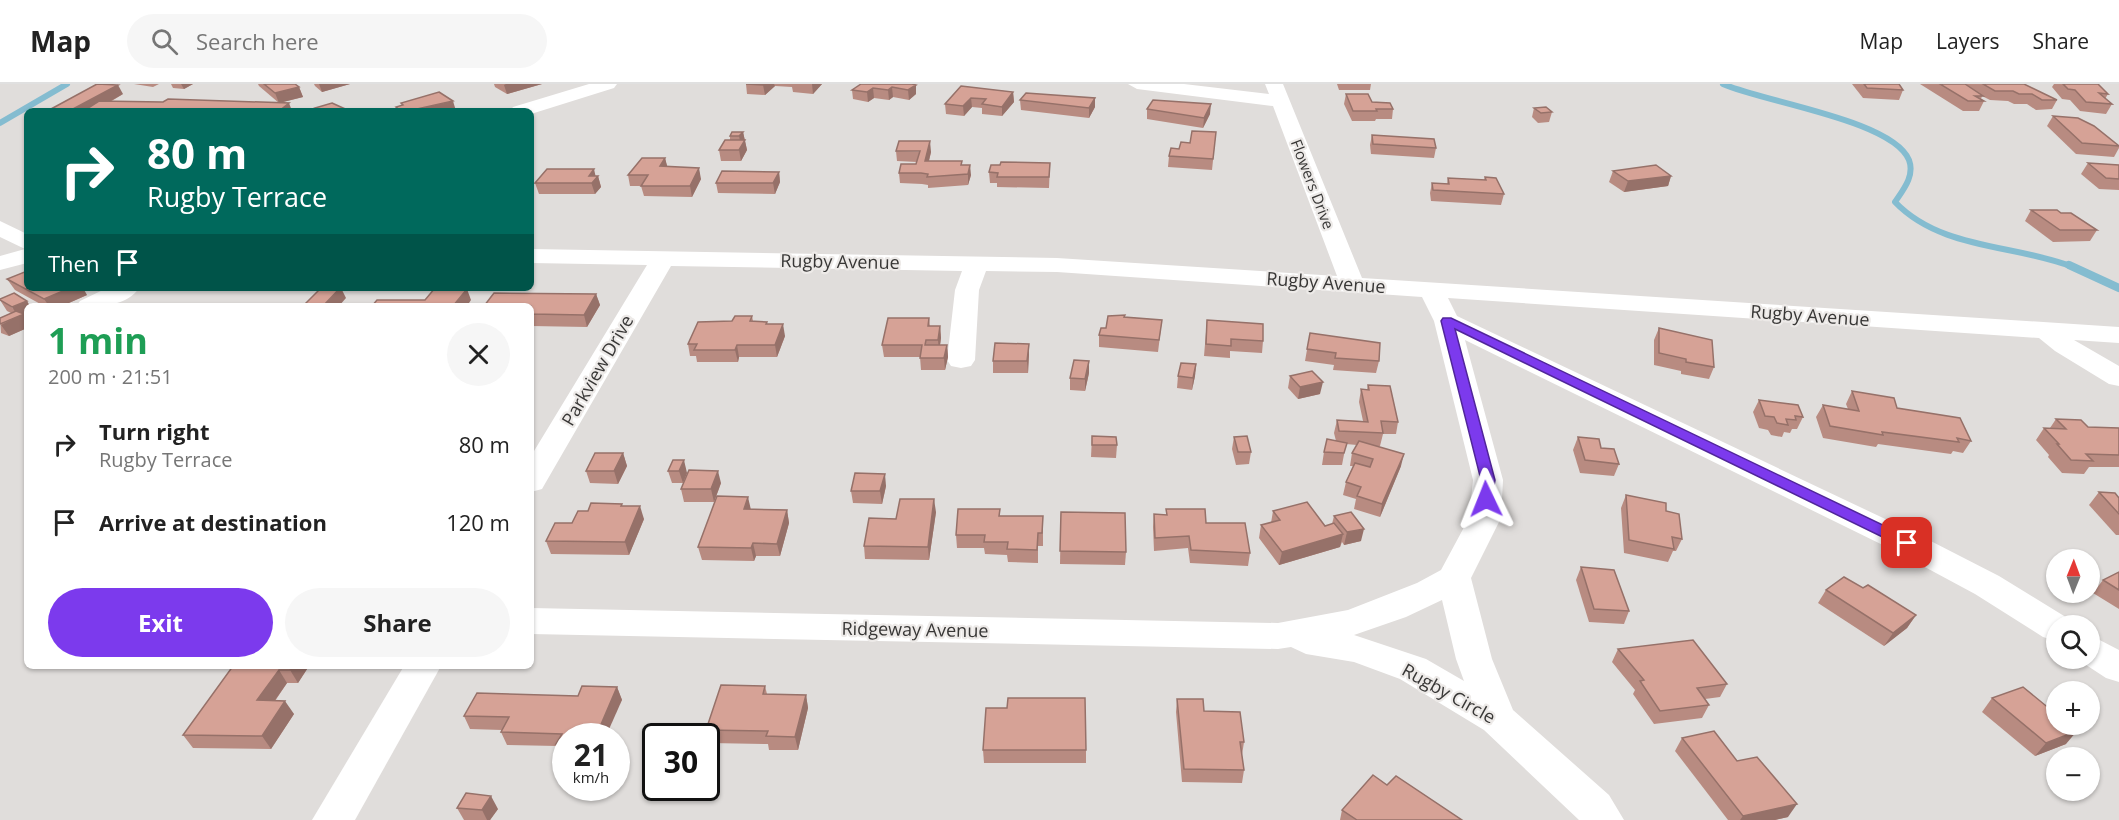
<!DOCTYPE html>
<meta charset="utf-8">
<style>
:root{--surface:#fff;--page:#f6f6f6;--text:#222;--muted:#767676;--line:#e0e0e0;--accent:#7c3aed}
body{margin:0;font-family:"Open Sans",sans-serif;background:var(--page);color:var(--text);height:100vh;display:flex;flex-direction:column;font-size:22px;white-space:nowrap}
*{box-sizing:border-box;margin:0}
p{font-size:20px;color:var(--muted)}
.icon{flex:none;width:33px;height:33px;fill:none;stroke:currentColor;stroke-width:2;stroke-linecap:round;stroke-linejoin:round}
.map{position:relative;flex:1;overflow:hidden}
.side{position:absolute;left:24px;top:219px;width:510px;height:366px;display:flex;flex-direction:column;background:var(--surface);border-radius:9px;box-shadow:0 2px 4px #0004}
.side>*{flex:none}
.hud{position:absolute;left:24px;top:24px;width:510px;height:183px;border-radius:9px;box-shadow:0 2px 4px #0004;background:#00695c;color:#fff;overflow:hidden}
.needle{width:39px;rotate:1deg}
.buttons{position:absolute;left:2046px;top:465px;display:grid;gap:12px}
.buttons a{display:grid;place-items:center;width:54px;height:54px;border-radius:50%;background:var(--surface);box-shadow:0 2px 4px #0004;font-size:30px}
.speed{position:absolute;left:552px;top:639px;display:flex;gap:12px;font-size:30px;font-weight:700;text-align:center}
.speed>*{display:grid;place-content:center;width:78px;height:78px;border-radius:50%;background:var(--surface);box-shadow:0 2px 4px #0004;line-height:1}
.speed small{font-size:15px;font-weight:400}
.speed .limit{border:3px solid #111;border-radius:9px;background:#fff;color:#111}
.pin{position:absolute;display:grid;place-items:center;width:51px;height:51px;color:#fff;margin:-26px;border-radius:12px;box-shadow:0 3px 9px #0006}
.me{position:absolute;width:66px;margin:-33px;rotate:358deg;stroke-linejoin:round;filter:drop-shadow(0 0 4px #0008)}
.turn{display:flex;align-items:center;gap:21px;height:126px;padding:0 24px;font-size:27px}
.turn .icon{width:78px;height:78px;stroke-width:2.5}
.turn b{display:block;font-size:42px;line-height:51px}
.then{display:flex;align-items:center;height:57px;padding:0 24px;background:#0003;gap:12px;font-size:22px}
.round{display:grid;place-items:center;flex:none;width:63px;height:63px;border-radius:32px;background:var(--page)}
.summary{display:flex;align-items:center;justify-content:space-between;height:102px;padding:0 24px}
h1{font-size:36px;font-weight:700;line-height:45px;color:#1e9e55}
.primary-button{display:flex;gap:12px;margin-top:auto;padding:12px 24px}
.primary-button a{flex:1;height:69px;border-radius:36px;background:var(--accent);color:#fff;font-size:24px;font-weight:700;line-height:69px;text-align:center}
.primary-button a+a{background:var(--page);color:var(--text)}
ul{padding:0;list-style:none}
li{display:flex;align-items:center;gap:18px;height:78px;padding:0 24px}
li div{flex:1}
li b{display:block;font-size:22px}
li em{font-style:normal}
header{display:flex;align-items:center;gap:36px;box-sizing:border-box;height:84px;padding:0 30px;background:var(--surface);border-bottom:2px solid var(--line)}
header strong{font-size:28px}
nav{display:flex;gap:33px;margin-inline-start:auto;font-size:21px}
.search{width:420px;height:54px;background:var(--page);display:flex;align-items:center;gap:15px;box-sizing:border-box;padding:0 21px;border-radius:33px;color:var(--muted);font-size:22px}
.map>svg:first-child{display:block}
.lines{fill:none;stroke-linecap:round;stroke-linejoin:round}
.stream-far1{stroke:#84bcd0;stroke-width:6}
.stream{stroke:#84bcd0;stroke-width:8}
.minor{fill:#fff;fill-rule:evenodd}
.wall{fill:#b88b81}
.shaded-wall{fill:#967169}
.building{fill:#d6a296;stroke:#967169;stroke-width:1.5}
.route{fill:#7c3aed;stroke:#51269a;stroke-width:1.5}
.labels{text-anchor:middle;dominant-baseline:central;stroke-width:4.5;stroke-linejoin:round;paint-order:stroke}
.far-street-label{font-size:15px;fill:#383736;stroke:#edeae8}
.street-label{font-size:18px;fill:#383736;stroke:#edeae8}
</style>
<header>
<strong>Map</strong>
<div class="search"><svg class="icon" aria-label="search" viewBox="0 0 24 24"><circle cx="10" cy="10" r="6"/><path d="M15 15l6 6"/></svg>Search here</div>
<nav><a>Map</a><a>Layers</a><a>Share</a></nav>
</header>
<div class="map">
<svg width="2119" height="736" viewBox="0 0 2119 736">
<rect width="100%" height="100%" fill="#e0dddb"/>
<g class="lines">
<g class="stream-far1">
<path d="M1723 0C1763 18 1893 36 1909 76 1915 92 1903 106 1895 118 1941 166 2014 160 2073 183"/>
<path d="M0 39 67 0"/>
</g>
<path class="stream" d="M2069 181 2119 204"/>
<g class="minor">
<path d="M589 0H617L614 4 531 30V27H510L513 23Z"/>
<path d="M1128 0H1184L1269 10 1265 0H1283L1362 194 2119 243V259L2074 256 2119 282V302L2109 300 2055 267 2039 254 1448 214 1457 232 1919 451 1999 492 2069 535 2072 542H2056V557L2043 553 1975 510 1895 467 1465 256 1503 396 1501 434 1471 494 1492 575 1513 626 1609 711 1624 736H1579L1484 646 1400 595 1354 578 1306 570 1291 563 1278 565 531 550V524L1278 539 1348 526 1417 499 1441 486 1469 434 1473 396 1434 237 1422 213 1057 188 986 187 979 206 975 276 971 282 961 284 951 282 947 276 955 206 962 187 671 182 546 398 542 405 531 408V372L647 181 531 179V165L1057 174 1337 192 1273 22 1137 5ZM1442 516 1456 575 1464 597 1426 575 1354 551 1406 533Z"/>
<path d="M0 137 27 150V179L0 186V172L25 165 0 153Z"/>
<path d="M107 204H139C126 224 97 222 76 222L80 217Z"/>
<path d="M2090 551 2119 566V598L2106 594 2077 575 2090 574Z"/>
<path d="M404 582H441L355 736H312Z"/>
</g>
</g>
<g class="wall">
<path d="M134 0H159L153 3Z"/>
<path d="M171 0H193L184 5 173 4Z"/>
<path d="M258 0H295L299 3 303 13 279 19 259 2Z"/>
<path d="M314 0H350L322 8 315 2Z"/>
<path d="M494 0H542L507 10 495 3Z"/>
<path d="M746 0H822L813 10 793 8 792 3 775 2 765 11 747 10Z"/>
<path d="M1337 0H1371L1370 6H1339Z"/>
<path d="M1852 0H1899L1903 6 1899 16 1863 14Z"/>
<path d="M1920 0H1965L1966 1 1967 0H2024L2057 16 2052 25 2036 26 2027 20H2014L2008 17 1990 16 1982 12 1981 15 1984 17 1979 27H1963Z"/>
<path d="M2054 0H2098L2108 10 2105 15 2112 20 2106 30 2080 27 2070 16 2062 15 2052 3Z"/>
<path d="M916 1V10L909 16 893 13 889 16 874 14 868 18 853 15 852 6Z"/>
<path d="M961 2 1013 8 1014 18 1002 32 982 30V24L972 23 964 32 946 30 945 20Z"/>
<path d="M123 10 110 18 292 27H52L51 25Z"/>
<path d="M1346 10 1393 25 1392 35H1376L1375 37H1352L1344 20Z"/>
<path d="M1095 14V23L1089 34 1021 26 1020 16Z"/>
<path d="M1534 24 1552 28 1549 38 1538 39 1532 33Z"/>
<path d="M1147 25 1210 30 1203 44 1147 35Z"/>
<path d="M2053 32 2119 62V64L2114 73 2076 70 2047 42Z"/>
<path d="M743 48 747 66 741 77H721L719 66 730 56V52Z"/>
<path d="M1216 48 1212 86 1168 83 1169 72 1179 65 1190 59Z"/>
<path d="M1372 51 1436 64 1434 74 1371 70 1370 61Z"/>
<path d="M896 67 931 68 929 77 962 81 971 91 968 101 928 104V101L922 100 900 99 899 89 916 80 917 78 897 77Z"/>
<path d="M665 74 667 83 701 95 692 113 644 112 641 102H630L628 91Z"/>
<path d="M1050 79 1049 104 997 103V99H990L989 88 1000 81Z"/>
<path d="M2088 79 2119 81V106L2099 105 2081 90Z"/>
<path d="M1613 87 1671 92 1668 102 1624 108 1609 98Z"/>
<path d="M779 88 780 98 775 110 718 109 716 99Z"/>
<path d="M598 92 601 103 595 110H539L535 99Z"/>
<path d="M1485 93 1504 110 1501 121 1431 117 1430 109 1432 99 1447 100 1448 94 1484 96Z"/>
<path d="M2031 126 2061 129 2097 146 2090 157 2053 158 2025 137Z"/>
<path d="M7 195 87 211 62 222H44L15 206Z"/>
<path d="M596 210 600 221 587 243 531 242V222Z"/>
<path d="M0 215 25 233 27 235V244L9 252 1 249 0 234 11 229 7 227 0 216Z"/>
<path d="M1125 231V233L1162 236 1158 268 1099 263V251L1106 244Z"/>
<path d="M752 232 753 237 768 240 785 252 777 273H739L738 278H697L696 272H690L688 260 732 237Z"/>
<path d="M929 234 930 242H940L941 254 940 261H947L948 273 945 286H921L920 273H884L882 261Z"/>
<path d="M1207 236 1263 257 1262 269 1230 267V274L1204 272Z"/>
<path d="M1659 244 1714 283 1709 295 1681 290V287L1654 281V256Z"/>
<path d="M1310 249 1379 277 1376 289 1333 286 1334 281 1305 277Z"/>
<path d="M1029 260 1028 289H993V277Z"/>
<path d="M1196 280 1195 292 1192 306 1177 304 1178 292Z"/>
<path d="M1089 289 1085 307 1070 306V294Z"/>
<path d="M1290 292 1320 310 1298 315 1288 304Z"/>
<path d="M1368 301 1398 338 1396 350H1383L1380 362H1376L1401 382 1380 433 1354 425 1356 415 1343 411 1346 398 1353 382H1350L1352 369 1357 361 1346 360 1342 381H1322L1324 368 1336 357 1334 349 1337 336 1363 337 1359 318 1361 305 1367 306Z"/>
<path d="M1852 307 1897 324 1971 357 1963 369 1953 367 1951 370 1878 360 1876 363 1823 354 1816 333 1823 321 1848 325 1846 320Z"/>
<path d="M1759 316 1803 333 1797 345H1792L1790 349 1784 348 1782 353 1771 351 1768 346 1759 344 1753 328Z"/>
<path d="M2056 335 2088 343 2119 344V383H2089L2084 390 2062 389 2048 373 2049 371 2036 356 2044 344H2050Z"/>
<path d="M1092 352 1117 361 1116 374 1091 373Z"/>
<path d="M1234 353 1251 368 1249 380 1236 381 1232 365Z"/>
<path d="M1578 353 1601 364 1619 380 1614 392 1580 389 1573 366Z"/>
<path d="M623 369 627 382 618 400 590 399 586 387Z"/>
<path d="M673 376 687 389 683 399H672L668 387Z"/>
<path d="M721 399 714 418H684L681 405Z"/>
<path d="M886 402 882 420 853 419 851 407Z"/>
<path d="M2099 408 2119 414V451H2116L2089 421Z"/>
<path d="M1626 411 1666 427 1682 455 1676 467H1673L1668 478 1624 469 1621 424Z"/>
<path d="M622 420V422L644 435 629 471 551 470 546 457 588 427Z"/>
<path d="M751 425 787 426 789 439 780 472H756L754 477 702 476 698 463Z"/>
<path d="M1166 425 1206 439 1250 469 1248 482 1190 479 1188 464 1154 467 1153 443 1154 430 1166 431Z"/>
<path d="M1273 427 1325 442 1332 440 1334 432 1361 457 1344 461 1342 458 1340 463 1279 481 1259 454 1261 441 1271 439Z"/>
<path d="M936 428 929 476 865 475 864 462 896 435Z"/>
<path d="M1061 428 1126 468 1125 481 1060 480Z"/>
<path d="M1000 432 1043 445V462H1038V479L1008 478 1007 471 985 470 984 464H957L956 451Z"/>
<path d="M1581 483 1629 527 1624 540 1589 538 1576 496Z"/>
<path d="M2119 488V525L2093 509 2103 496Z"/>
<path d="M1863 504 1916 531 1907 544 1884 562 1818 519 1826 506Z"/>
<path d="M1618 565 1727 600 1720 613 1705 615 1709 621 1702 634 1654 640 1633 610 1635 606 1612 578Z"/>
<path d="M233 582H309L298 599H287L275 617 294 630 271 665 193 664 183 651Z"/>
<path d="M765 602 767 610 806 611 808 624 798 666H769L768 660 710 659 706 646Z"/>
<path d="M617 603 622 616 566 652V673H562L557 662 507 661 501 648 502 646 470 645 464 632 578 612Z"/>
<path d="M1992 614 2066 660 2035 672 1982 628Z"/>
<path d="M1177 615 1204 627 1244 658 1242 671 1244 686 1242 699 1182 698 1176 628Z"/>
<path d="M1007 624 1086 666V679H984L983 666Z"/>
<path d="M1682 654 1737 677 1788 733 1775 736H1728L1675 667Z"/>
<path d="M1387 701 1462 736H1340L1342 726Z"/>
<path d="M457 724 498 725 490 736H464Z"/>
</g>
<g class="shaded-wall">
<path d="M181 0H193L184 5Z"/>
<path d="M319 0H350L322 8Z"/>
<path d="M506 0H542L507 10 504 1Z"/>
<path d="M765 0H774L775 2 765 11 763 1Z"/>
<path d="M812 0H822L813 10Z"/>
<path d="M118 1 123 10 95 26 74 27 73 25Z"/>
<path d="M916 1V10L909 16 908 6Z"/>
<path d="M299 3 303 13 279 19 275 9Z"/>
<path d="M892 3 893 13 889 16 888 6Z"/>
<path d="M873 4 874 14 868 18 867 8Z"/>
<path d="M1013 8 1014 18 1002 32V23Z"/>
<path d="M971 14 972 23 964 32 963 22Z"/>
<path d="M1095 14V23L1089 34V24Z"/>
<path d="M453 17 456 27H408Z"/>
<path d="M289 19 292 27H279Z"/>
<path d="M1211 20 1210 30 1203 44 1204 34Z"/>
<path d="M343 24 345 27H334Z"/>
<path d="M743 48 747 66 741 77 739 66 741 62 739 52Z"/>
<path d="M930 57 931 68 926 88 925 77Z"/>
<path d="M665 74 668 85 660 82Z"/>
<path d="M970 81 971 91 968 101V90Z"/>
<path d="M699 84 701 95 692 113 690 102Z"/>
<path d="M594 85 596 94 598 92 601 103 595 110 589 92Z"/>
<path d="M779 88 780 98 775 110 773 99Z"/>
<path d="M1671 92 1668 102 1624 108 1628 97Z"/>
<path d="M70 204H83L87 211 62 222H49L44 215Z"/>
<path d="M340 204H341L346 214 339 222H323Z"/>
<path d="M467 205 471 216 467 222H453Z"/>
<path d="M596 210 600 221 587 243 584 231Z"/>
<path d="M27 217 30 222H27V232L25 233 27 235V244L9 252 1 241 18 232 12 223Z"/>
<path d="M783 240 785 252 777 273 775 261Z"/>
<path d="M940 242 941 254 939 268 938 256Z"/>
<path d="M1029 260V271L1028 289 1027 277Z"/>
<path d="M737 261 739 273 738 278 735 266Z"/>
<path d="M947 261 948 273 945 286 944 274Z"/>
<path d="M1089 277V289L1085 307V295Z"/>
<path d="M1196 280 1195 292 1192 306 1193 294Z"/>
<path d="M1323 298 1320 310 1298 315 1300 303Z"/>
<path d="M623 369 627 382 618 400 614 387Z"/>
<path d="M1404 370 1401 382 1380 433 1382 420Z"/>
<path d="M684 376 687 389 683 399 679 387Z"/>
<path d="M718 387 721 399 714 418 711 405Z"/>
<path d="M885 390 886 402 882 420 880 407Z"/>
<path d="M748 413 751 426 744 425Z"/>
<path d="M934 415 936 428 929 476 928 463Z"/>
<path d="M640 422 644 435 629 471 625 458Z"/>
<path d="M787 426 789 439 780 472 777 460Z"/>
<path d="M1364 445 1361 457 1344 461 1347 448Z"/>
<path d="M1343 450 1340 463 1279 481 1282 468Z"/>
<path d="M753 459 756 472 754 477 751 464Z"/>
<path d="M1916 531 1907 544 1884 562 1893 549Z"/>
<path d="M292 582H309L298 599 290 586Z"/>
<path d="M279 586 287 599 266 629 257 616Z"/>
<path d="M617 603 622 616 606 652H596Z"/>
<path d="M806 611 808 624 798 666 795 653Z"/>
<path d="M285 617 294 630 271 665 262 652Z"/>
<path d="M2077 647 2066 660 2035 672 2046 659Z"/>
<path d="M491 712 498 725 490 736H487L482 726Z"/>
<path d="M1797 720 1788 733 1775 736H1740L1743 732Z"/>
</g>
<g class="building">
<path d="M97 0 118 1 73 25H51Z"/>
<path d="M264 0H295L299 3 275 9Z"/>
<path d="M746 0H765L763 1Z"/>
<path d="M861 0H912L916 1 908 6 892 3 888 6 873 4 867 8 852 6Z"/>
<path d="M1864 0H1899L1903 6 1867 4Z"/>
<path d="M1940 0H1965L1983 12H1975L1984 17H1968Z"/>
<path d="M1983 0H2024L2057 16H2042L2032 10H2019L2013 7H1995Z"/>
<path d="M2063 0H2098L2108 10 2099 9 2112 20 2086 18 2075 6 2068 5Z"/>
<path d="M961 2 1013 8 1002 23 982 20 986 15 971 14 963 22 945 20Z"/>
<path d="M439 8 453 17 408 27H401L396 23 403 21 401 19Z"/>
<path d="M1026 9 1095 14 1089 24 1020 16Z"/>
<path d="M1346 10H1368L1372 18 1390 19 1393 25H1376L1377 27H1353Z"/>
<path d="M168 15 289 19 279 27H214L217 25 85 26 99 17 163 18Z"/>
<path d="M1153 16 1211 20 1204 34 1147 25Z"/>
<path d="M332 19 343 24 334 27H320L315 24Z"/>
<path d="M1546 23 1552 28 1541 29 1534 24Z"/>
<path d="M2053 32 2078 34 2094 42 2119 62 2082 59Z"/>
<path d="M1192 47 1216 48 1213 75 1169 72 1171 64 1179 65 1181 58 1190 59Z"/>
<path d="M732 48H743L739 52H730Z"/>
<path d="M1372 51 1434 55 1436 64 1373 60Z"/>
<path d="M725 56H745L739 66H719Z"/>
<path d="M899 57H930L925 77H962L961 81H970L968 90 927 93 928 90 921 89H899L901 80H916L920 67H896Z"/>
<path d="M642 74H665L660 82 699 84 690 102H641L648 91H628Z"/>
<path d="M1001 78 1050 79 1049 93H997L998 89 989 88 991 81H1000Z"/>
<path d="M2088 79 2119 81V95L2106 94Z"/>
<path d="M1656 81 1671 92 1628 97 1613 87Z"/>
<path d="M547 85H594L589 92H598L592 99H535Z"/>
<path d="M722 87 779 88 773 99H716Z"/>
<path d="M1485 93 1496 94 1504 110 1433 106 1432 99 1449 100 1448 94 1486 96Z"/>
<path d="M2031 126H2057L2061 129H2071L2097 146H2060Z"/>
<path d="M27 187V204H70L44 215 7 195Z"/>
<path d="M321 204H340L323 222H303Z"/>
<path d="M435 204 467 205 453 222H372L377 216H425Z"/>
<path d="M14 209 27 217 12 223 0 216V215Z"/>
<path d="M494 209 596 210 584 231 531 230V222H484Z"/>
<path d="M118 220H171L170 222H115Z"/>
<path d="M16 227 24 230 0 240V234Z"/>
<path d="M1125 231 1124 233 1162 236 1159 256 1099 251 1101 244H1106L1108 232Z"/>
<path d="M735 232H752L750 237 767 238 766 240H783L775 261H737L735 266H694L697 260H688L698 238 732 237Z"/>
<path d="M888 234H929L928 242H940L938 256H926L925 261H947L944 274H920L922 261H882Z"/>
<path d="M1207 236 1263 240V257L1231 255V262L1206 260Z"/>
<path d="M1659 244 1712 256 1714 283 1686 278V275L1659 269Z"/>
<path d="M1310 249 1380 259 1379 277 1335 274 1336 269 1307 265Z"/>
<path d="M995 259 1029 260 1027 277H993Z"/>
<path d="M1074 276 1089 277 1085 295 1070 294Z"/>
<path d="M1181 279 1196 280 1193 294 1178 292Z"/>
<path d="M1312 287 1323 298 1300 303 1290 292Z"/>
<path d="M1368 301 1390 302 1398 338 1381 337 1383 349 1339 347 1337 336 1368 338 1361 305 1369 306Z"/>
<path d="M1852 307 1894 314 1897 324 1960 334 1971 357 1957 354 1959 358 1882 348 1883 351 1830 342 1823 321 1859 327Z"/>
<path d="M1759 316 1798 321 1803 333 1795 332 1796 336 1786 335 1788 341 1777 339 1774 333 1765 332Z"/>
<path d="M2056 335 2081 336 2088 343 2119 344V371L2086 370 2093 377 2071 376 2057 360H2059L2044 344 2066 345Z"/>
<path d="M1092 352 1116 353 1117 361H1092Z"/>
<path d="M1247 352 1251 368H1238L1234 353Z"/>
<path d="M1578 353 1599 355 1601 364 1614 365 1619 380 1585 376Z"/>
<path d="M1327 355 1347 359 1344 369 1324 368Z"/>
<path d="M1359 357 1404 370 1382 420 1357 412 1361 403 1346 398 1355 379 1370 383 1373 375 1352 369Z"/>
<path d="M595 369H623L614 387H586Z"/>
<path d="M673 376H684L679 387H668Z"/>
<path d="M689 386 718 387 711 405H681Z"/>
<path d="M855 389 885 390 880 407H851Z"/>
<path d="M2099 408 2115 409 2119 414V430Z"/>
<path d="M1626 411 1666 419V427L1679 430 1682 455 1672 453 1674 465 1629 456Z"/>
<path d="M717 412 748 413 744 425 787 426 777 460 753 459 751 464 698 463Z"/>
<path d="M900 415H934L928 463 864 462 869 434 896 435Z"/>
<path d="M1307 418 1325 442 1334 439 1343 450 1282 468 1261 441 1280 436 1273 427Z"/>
<path d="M591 419 622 420 621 422H640L625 458 546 457 555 439H572L578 427H588Z"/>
<path d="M958 425H1000L999 432H1043L1042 449H1038L1037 466 1007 465 1008 458H984L985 451H956Z"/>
<path d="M1166 425H1205L1206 439H1245L1250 469 1191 466 1189 452 1155 454 1154 430 1167 431Z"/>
<path d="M1061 428 1125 429 1126 468 1060 467Z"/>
<path d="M1351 428 1364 445 1347 448 1334 432Z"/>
<path d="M1581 483 1614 486 1629 527 1594 525Z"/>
<path d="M2119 488V506L2103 496Z"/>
<path d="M1844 493 1863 504 1868 501 1916 531 1893 549 1826 506Z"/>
<path d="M1693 556 1727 600 1697 604 1709 621 1660 627 1640 597 1644 596 1618 565Z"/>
<path d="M233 582H292L290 586H279L257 616 285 617 262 652 183 651Z"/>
<path d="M721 601 765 602 763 610 806 611 795 653 766 652 768 647 706 646Z"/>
<path d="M582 602 617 603 596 652H566V660H556L562 650 501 648 509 633 464 632 477 609 578 612Z"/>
<path d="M2023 603 2056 630V640H2069L2077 647 2046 659 1992 614Z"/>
<path d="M1008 614H1085L1086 666H983L986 624H1007Z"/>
<path d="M1177 615H1203L1204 627 1240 628 1244 658H1240L1244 686 1184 685Z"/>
<path d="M1714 647 1737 677 1757 673 1797 720 1743 732 1682 654Z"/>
<path d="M1373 691 1387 701 1396 692 1462 736H1357L1342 726Z"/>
<path d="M466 709 491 712 482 726 457 724Z"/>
</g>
<path class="route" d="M1443 234H1451L1912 455 1914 459 1907 464 1901 462 1455 245 1495 396 1491 419H1481V396L1441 237Z"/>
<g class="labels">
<g class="far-street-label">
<text transform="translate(1313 100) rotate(69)">Flowers Drive</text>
</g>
<g class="street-label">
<text transform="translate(840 177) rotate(1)">Rugby Avenue</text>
<text transform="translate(1326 198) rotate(4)">Rugby Avenue</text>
<text transform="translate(1810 231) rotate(4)">Rugby Avenue</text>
<text transform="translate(597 286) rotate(-60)">Parkview Drive</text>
<text transform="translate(915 545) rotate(1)">Ridgeway Avenue</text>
<text transform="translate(1449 609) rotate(29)">Rugby Circle</text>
</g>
</g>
</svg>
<div class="buttons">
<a><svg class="needle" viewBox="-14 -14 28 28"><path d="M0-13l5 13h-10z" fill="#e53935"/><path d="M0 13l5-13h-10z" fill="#767676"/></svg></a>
<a><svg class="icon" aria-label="search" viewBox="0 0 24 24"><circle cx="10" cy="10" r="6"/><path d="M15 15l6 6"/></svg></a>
<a>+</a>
<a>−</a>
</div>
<div class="speed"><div>21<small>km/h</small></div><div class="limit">30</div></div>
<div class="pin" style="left:1907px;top:459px;background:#d93025"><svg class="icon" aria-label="arrive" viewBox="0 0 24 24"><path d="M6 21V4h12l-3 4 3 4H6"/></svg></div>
<svg class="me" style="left:1486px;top:415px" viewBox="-20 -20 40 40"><path d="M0-17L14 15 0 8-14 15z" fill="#7c3aed" stroke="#fff" stroke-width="4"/></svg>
<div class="hud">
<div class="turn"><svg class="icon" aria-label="right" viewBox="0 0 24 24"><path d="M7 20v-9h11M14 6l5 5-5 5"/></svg><div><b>80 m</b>Rugby Terrace</div></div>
<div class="then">Then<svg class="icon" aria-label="arrive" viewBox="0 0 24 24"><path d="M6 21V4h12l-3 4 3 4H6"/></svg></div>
</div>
<section class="side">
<div class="summary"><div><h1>1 min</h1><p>200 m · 21:51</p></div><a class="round"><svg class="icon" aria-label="close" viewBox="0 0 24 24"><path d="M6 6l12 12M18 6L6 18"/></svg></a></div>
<ul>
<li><svg class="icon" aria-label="right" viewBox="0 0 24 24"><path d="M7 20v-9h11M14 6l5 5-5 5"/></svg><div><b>Turn right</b><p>Rugby Terrace</p></div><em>80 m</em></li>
<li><svg class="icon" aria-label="arrive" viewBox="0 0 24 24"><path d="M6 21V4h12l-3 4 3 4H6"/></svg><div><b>Arrive at destination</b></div><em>120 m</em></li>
</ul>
<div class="primary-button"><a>Exit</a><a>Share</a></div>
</section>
</div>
